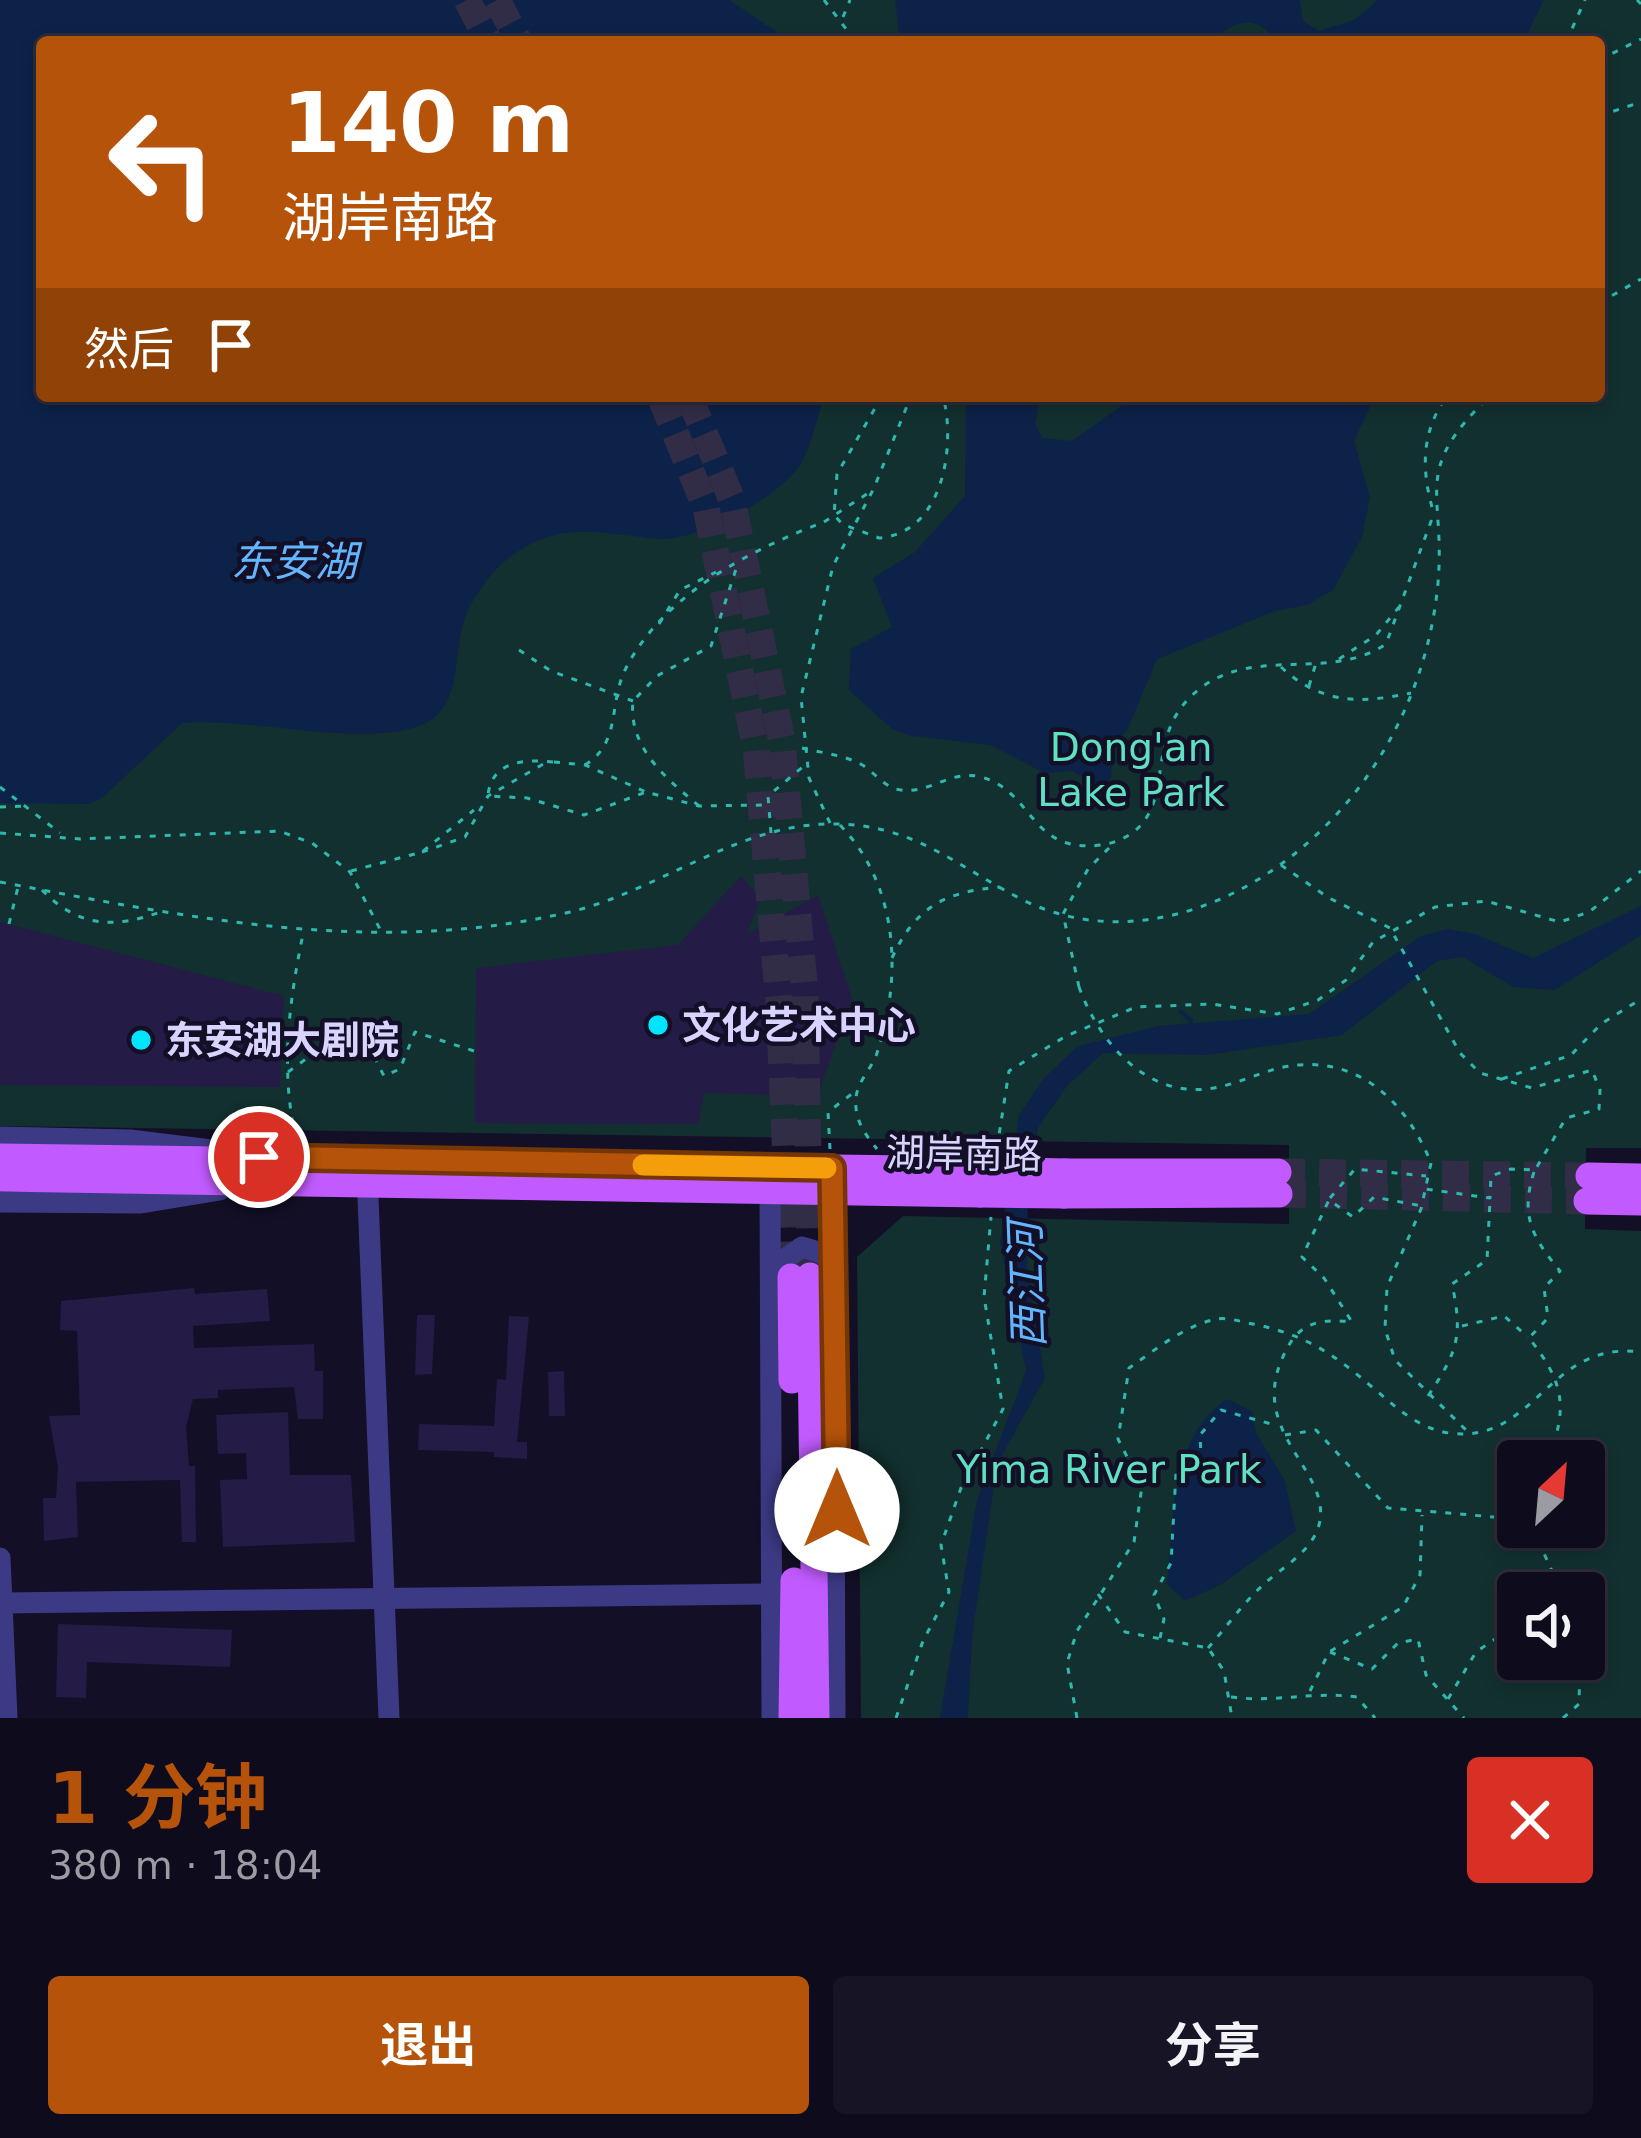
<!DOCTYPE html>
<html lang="zh">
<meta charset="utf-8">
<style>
:root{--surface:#0e0b1c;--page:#171425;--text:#f1f3f6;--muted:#9b9ba3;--line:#2e2b3b;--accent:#b45309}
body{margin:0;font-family:"DejaVu Sans","Noto Sans SC",sans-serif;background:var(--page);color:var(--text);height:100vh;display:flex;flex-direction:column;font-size:45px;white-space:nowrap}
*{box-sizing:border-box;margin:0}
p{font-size:39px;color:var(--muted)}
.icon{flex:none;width:66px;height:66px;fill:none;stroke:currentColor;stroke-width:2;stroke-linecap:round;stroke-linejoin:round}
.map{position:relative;height:1718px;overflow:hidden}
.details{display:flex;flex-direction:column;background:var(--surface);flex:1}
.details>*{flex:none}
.banner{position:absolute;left:36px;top:36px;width:1569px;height:366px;border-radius:12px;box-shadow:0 6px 18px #0003,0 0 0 3px var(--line);background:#b45309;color:#fff;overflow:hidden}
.needle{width:78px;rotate:26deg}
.controls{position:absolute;left:1497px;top:1440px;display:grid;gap:24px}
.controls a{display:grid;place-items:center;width:108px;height:108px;border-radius:12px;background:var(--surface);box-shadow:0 6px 18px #0003,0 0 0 3px var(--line);font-size:60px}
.pin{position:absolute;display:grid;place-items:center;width:102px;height:102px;color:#fff;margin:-51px;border:6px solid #fff;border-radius:50%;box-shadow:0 3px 12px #0007}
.me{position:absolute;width:132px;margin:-66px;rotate:0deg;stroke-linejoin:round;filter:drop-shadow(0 0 9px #0008)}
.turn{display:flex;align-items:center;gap:42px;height:252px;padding:0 48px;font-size:54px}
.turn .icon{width:156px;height:156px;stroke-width:2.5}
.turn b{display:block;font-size:84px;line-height:102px}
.then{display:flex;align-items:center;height:114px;padding:0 48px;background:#0003;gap:24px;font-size:45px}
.round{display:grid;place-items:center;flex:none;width:126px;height:126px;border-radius:12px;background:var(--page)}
.summary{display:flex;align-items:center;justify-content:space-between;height:204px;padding:0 48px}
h1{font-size:72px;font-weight:700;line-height:90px;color:var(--accent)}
.action{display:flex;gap:24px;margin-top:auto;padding:24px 48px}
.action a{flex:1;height:138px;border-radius:12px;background:var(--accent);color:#fff;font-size:48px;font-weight:700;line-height:138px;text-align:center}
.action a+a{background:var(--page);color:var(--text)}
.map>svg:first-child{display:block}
.green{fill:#12302f;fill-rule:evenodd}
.water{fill:#0c2248}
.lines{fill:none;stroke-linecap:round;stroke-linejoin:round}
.stream{stroke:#0c2248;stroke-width:4.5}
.building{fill:#241b47}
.major-tunnel{stroke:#312d47;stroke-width:27;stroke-dasharray:27 14;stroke-linecap:butt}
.path{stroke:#2fb8b0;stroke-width:3;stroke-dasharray:6 9;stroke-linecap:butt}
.minor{stroke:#3d3a85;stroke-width:21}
.major{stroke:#c25bff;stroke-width:27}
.path-bridge{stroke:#2fb8b0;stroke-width:3;stroke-dasharray:6 9;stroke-linecap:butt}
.major-bridge{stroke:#c25bff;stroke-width:27}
.route-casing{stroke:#753606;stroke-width:30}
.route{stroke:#b45309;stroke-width:21}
.slow{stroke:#f59e0b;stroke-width:21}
.poi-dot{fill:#00e5ff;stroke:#130f26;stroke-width:4.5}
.labels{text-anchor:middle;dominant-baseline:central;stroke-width:9;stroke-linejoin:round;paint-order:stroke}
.park-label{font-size:39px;fill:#5fe0c0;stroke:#130f26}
.poi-label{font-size:39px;font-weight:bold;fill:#d9d4ff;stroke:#130f26;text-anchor:start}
.street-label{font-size:39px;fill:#d9d4ff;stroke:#130f26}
.water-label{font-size:42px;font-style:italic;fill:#62b6ff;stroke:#130f26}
</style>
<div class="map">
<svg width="1641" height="1718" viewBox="0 0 1641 1718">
<rect width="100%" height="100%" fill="#130f26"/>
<path class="green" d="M0 0H1641V1148H1586L1585 1229 1641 1231V1718H861L857 1257 903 1216 1289 1224V1145L0 1126ZM42 42H1599V396H42ZM1518 1461H1584V1527H1518ZM1518 1593H1584V1659H1518Z"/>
<g class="water">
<path d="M0 0H729L792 42H42V396H824C817 418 812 445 800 465 780 497 696 542 658 539 603 534 561 519 510 557 493 569 474 596 466 615 451 652 466 709 419 726 357 748 251 717 182 723L102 798 88 804 0 803Z"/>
<path d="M895 0H1300L1303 21 1319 31 1354 20 1378 0H1544L1523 42H1278C1252 10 1236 23 1207 42H900Z"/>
<path d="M966 396H1040L1035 424 1042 438 1072 441 1135 396H1375L1354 441 1370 497 1362 537 1333 590 1307 605 1275 611 1157 659 1127 730 1113 745 1110 791 1072 771 1045 773 990 745 912 736 892 729 849 690 851 649 892 627 873 578 915 552 965 496Z"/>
<path d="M1641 906V935L1555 990 1513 987 1463 957 1437 961 1342 1035 1207 1055 1103 1053 1067 1086 1038 1128 1028 1183 1027 1267 1045 1378 997 1464 972 1636 968 1718H940L977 1500 1026 1371 1000 1242 1019 1115 1044 1078 1078 1046 1158 1026 1309 1014 1421 936 1448 929 1475 934 1533 958Z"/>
<path d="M1227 1399 1252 1411 1256 1433 1285 1481 1296 1531 1220 1585 1185 1601 1167 1584C1175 1517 1168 1440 1227 1399Z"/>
</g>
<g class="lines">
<path class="stream" d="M1181 1012 1191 1021"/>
</g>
<g class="building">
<path d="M741 876 761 899 746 935 818 895 852 999 817 1096 704 1093 698 1124 475 1123 476 968 678 945Z"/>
<path d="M0 922 284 996 280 1087 0 1085Z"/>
<path d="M194 1288 195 1294 267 1289 270 1321 193 1326 194 1348 314 1344 315 1371H323V1419H298L294 1387 218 1390V1398L193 1399 186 1427 189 1466H195L196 1542H182L180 1480 76 1482 78 1537 44 1541 43 1498H56L58 1468 49 1416 80 1415 77 1331 60 1330 61 1301Z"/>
<path d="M417 1315H435L432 1374 415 1375Z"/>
<path d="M509 1316 529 1317 517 1442H527V1459L494 1457V1452L418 1450 419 1424 494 1426 497 1379 506 1380Z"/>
<path d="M564 1371 565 1416H549L548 1372Z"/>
<path d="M288 1412 290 1475H351L355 1542 223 1547 220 1480 247 1479 246 1453 218 1454 216 1415Z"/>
<path d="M58 1624 232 1630 230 1667 87 1662 86 1698 56 1697Z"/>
</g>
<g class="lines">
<g class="major-tunnel">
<path d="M467 0 489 42"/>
<path d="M497 0 519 42"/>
<path d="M660 396 706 508 756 749 779 1002 791 1276"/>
<path d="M689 396 732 500 782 741 805 994 810 1272"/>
<path d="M1278 1172 1589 1176"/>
<path d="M1279 1194 1587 1201"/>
</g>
<g class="path">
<path d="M824 0 856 42"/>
<path d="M1637 0 1641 4"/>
<path d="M843 17 850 0"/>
<path d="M1566 42 1585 0"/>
<path d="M1599 60 1641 39"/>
<path d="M1599 116 1641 102"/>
<path d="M1599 303 1641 279"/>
<path d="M882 396 837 474 834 515 842 524 879 538C944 533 956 445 943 396"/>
<path d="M1432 507C1421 467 1422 430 1447 396"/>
<path d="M824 522 873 490"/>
<path d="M519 650 551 671 633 701"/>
<path d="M1339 659 1376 635 1399 607"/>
<path d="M1281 667C1321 704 1360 704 1411 693"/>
<path d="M1309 686 1316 663"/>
<path d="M802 748C822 753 846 755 864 766 876 774 885 788 901 790 930 794 951 769 981 777 1034 791 1029 854 1101 845 1116 843 1131 836 1141 825 1173 788 1145 729 1202 687 1256 647 1332 681 1386 644L1433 516"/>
<path d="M553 762C524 759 491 761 488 796L527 798 584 815 646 792 699 806 765 805"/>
<path d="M554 762 585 765 646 792"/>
<path d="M0 787 60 833"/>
<path d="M0 807 25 806"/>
<path d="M830 823 809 778 801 697 833 566 874 488 911 396"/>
<path d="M840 825C899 886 903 978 876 1056 870 1070 857 1083 856 1098 854 1119 864 1133 877 1149"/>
<path d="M0 833 80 839 279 831 312 843 350 872 381 931"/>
<path d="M771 833 768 796 805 765"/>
<path d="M422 852 465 837 488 796 545 763"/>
<path d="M1281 865 1329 898 1390 928 1460 1053 1480 1073 1532 1088 1592 1070 1600 1090 1599 1109 1566 1118 1535 1170 1511 1169 1491 1176 1490 1198 1425 1189"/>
<path d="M351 871 422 852 474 810"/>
<path d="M0 882C192 918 375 957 570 912 658 891 735 826 827 824 913 822 955 866 1025 901 1121 947 1229 911 1304 846 1381 780 1429 683 1438 583 1446 490 1410 472 1490 396"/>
<path d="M42 890C79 928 114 929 163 911"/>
<path d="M9 924 18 887"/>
<path d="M892 958C916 906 945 892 1000 887"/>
<path d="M1079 987 1063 914 1088 869 1112 845"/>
<path d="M288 1072 332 1040 367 1043 384 1076 400 1069 415 1032 474 1051"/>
<path d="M1502 1079 1571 1055 1601 1024 1641 999"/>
<path d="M296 1138C280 1071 289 1002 303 934"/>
<path d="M997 1148 1009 1071 1066 1036 1136 1007 1212 1004 1277 1014 1318 1000 1346 980 1373 942 1435 907 1486 901 1560 922 1589 912 1641 871"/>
<path d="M830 1149 828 1112 853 1093"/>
<path d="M1431 1163 1421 1209 1387 1287 1385 1329 1395 1360 1469 1433"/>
<path d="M1534 1172C1520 1216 1532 1237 1560 1271L1544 1288 1548 1318 1529 1338C1564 1382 1569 1408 1547 1461"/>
<path d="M1330 1198 1355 1169 1426 1176"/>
<path d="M1462 1326 1504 1316 1528 1337"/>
<path d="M1428 1396C1458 1351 1463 1336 1452 1284L1487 1260 1490 1200"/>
<path d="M1285 1435 1316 1430 1388 1508 1518 1519"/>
<path d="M1532 1527 1562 1593"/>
<path d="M1098 1594 1125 1632 1208 1648 1224 1671 1232 1718"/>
<path d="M1160 1638 1164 1619 1154 1595 1171 1563 1176 1473 1201 1456 1200 1435 1221 1410 1275 1425"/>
<path d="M1208 1648C1226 1628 1242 1604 1263 1585 1282 1567 1311 1553 1319 1525 1334 1468 1239 1431 1289 1345 1303 1320 1327 1319 1352 1322L1324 1278 1302 1257 1329 1200 1353 1217 1374 1197 1422 1206"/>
<path d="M1330 1652 1372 1669 1398 1643 1418 1639 1426 1675 1464 1718"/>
<path d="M1551 1659 1557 1670 1558 1659"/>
<path d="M1310 1691 1329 1652 1403 1607 1420 1575 1422 1515"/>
<path d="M1231 1697C1278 1703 1309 1691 1357 1697L1375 1718"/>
<path d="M1448 1699 1476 1652 1495 1639 1533 1679 1539 1674 1534 1659"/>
<path d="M896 1718 923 1641 949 1592 941 1545 961 1488 1003 1409 984 1297 991 1217"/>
<path d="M1077 1718 1067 1663 1077 1631 1134 1542 1142 1486 1118 1439 1129 1368C1155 1350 1185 1325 1217 1319 1227 1317 1242 1322 1253 1324 1303 1334 1333 1353 1372 1387 1396 1407 1417 1428 1449 1433 1536 1445 1547 1340 1641 1352"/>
<path d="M1563 1718 1579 1704 1580 1659"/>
</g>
<g class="minor">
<path d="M0 1137 130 1140 211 1150"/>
<path d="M367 1173 389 1718"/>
<path d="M833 1179 835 1718"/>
<path d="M770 1180 772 1718"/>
<path d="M0 1202 141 1203 220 1190"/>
<path d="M771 1269 802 1247 822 1253 837 1270"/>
<path d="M0 1558 7 1718"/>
<path d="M0 1603 770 1594"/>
</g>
<g class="major">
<path d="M0 1157 982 1170"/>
<path d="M1065 1172H1278"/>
<path d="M1589 1176 1641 1177"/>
<path d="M0 1178 980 1194"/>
<path d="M1064 1195 1279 1194"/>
<path d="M1587 1201 1641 1202"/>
<path d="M810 1276 816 1718"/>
<path d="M791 1277 792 1380"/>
<path d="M792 1718 794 1581"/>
</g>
<g class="path-bridge">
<path d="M659 624 680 590 716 572"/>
<path d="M585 765C622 742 608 703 626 668 664 594 752 549 824 522"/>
<path d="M699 806C667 779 628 748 633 701L657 676 711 646 738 563"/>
<path d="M1079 987C1099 1042 1147 1100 1214 1088 1238 1084 1260 1072 1284 1067 1357 1053 1406 1101 1431 1163"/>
</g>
<g class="major-bridge">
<path d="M982 1170 1065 1172"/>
<path d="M980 1194 1064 1195"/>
</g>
</g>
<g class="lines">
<g class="route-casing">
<path id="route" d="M259 1157 832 1168 837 1510"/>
</g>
<use href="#route" class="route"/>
<path class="slow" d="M643 1165 826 1168"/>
</g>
<g class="poi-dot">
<circle cx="658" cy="1025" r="12"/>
<circle cx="141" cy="1040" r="12"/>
</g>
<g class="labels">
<g class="park-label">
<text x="1131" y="747">Dong'an<tspan x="1131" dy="45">Lake Park</tspan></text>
<text x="1109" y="1469">Yima River Park</text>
</g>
<g class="poi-label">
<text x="682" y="1025">文化艺术中心</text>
<text x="165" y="1040">东安湖大剧院</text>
</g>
<g class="street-label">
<text transform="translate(964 1154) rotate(1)">湖岸南路</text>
</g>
<g class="water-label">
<text x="294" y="561">东安湖</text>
<text transform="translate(1027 1285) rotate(-92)">西江河</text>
</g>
</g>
</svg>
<div class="controls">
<a><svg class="needle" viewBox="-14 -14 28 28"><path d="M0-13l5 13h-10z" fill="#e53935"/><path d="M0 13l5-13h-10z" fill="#9b9ba3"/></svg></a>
<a><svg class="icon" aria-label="sound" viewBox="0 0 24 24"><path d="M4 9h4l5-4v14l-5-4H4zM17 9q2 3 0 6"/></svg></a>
</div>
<div class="pin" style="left:259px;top:1157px;background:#d93025"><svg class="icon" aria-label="arrive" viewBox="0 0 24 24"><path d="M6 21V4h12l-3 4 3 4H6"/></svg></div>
<svg class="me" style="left:837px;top:1510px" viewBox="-20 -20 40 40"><circle r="19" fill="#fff"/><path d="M0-13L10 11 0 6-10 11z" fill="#b45309"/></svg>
<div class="banner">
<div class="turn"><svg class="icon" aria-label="left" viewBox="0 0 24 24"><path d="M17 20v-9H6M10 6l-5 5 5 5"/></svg><div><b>140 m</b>湖岸南路</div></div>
<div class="then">然后<svg class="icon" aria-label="arrive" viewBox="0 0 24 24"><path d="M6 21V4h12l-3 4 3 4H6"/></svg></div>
</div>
</div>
<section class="details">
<div class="summary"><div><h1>1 分钟</h1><p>380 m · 18:04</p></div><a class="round" style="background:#d93025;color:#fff"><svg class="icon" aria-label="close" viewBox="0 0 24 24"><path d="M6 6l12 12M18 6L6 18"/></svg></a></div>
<div class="action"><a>退出</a><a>分享</a></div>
</section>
